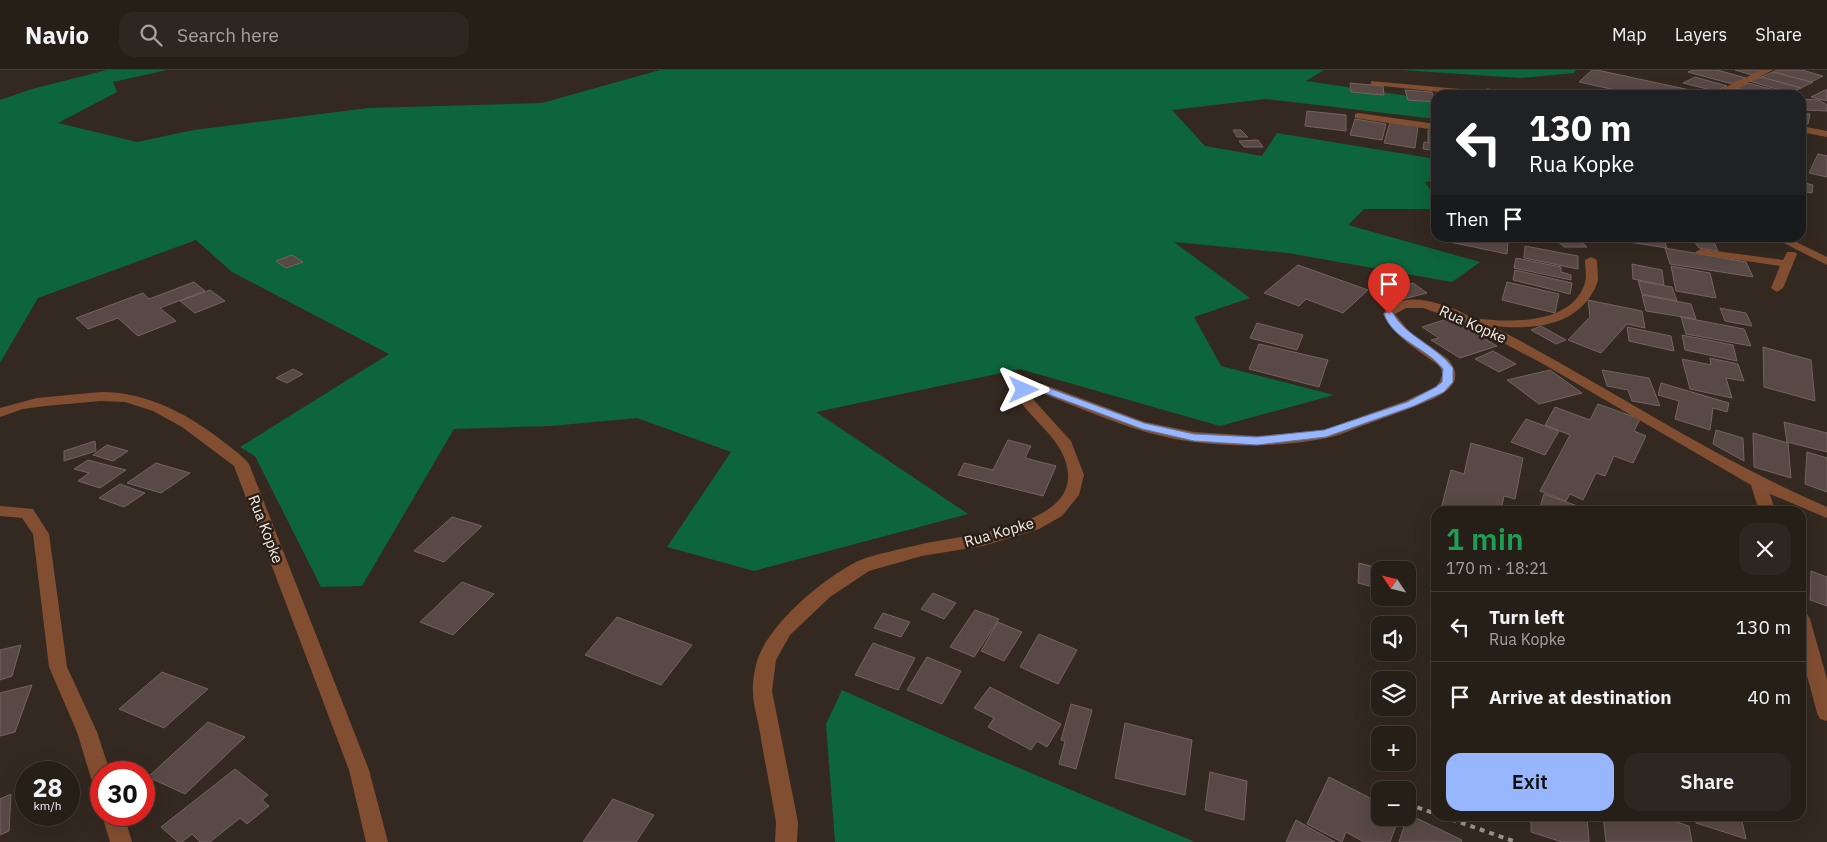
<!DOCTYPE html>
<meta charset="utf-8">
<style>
:root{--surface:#261f18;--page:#2e2721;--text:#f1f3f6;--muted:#a4a2a2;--line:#423d37;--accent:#97b6fd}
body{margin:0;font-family:"IBM Plex Sans",sans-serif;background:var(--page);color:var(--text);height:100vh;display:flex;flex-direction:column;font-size:19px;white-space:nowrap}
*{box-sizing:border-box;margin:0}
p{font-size:16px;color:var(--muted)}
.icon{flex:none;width:28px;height:28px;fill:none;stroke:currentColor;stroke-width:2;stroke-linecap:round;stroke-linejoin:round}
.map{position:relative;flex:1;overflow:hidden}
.sheet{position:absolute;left:1431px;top:436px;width:375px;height:315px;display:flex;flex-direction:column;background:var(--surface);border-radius:15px;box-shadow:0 5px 20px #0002,0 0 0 1px var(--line)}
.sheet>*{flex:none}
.hud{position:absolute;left:1431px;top:20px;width:375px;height:152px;border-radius:15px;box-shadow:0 5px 20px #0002,0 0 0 1px var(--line);background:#202124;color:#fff;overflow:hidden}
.needle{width:32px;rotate:305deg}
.tools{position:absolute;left:1371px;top:491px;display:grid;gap:10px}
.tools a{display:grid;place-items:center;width:45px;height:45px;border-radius:10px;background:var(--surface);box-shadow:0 5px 20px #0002,0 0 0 1px var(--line);font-size:25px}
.speed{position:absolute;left:15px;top:691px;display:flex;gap:10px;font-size:25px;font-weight:700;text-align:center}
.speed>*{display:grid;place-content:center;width:65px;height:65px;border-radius:50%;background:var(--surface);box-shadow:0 5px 20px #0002,0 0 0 1px var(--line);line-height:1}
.speed small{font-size:12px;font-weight:400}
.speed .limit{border:8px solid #d22;background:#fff;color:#111}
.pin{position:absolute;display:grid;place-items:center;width:42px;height:42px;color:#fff;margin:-51px -21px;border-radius:50% 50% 50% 0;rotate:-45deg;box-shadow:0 0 5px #0007}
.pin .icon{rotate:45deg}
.me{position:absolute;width:55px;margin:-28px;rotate:90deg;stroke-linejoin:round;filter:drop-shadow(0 0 4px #0008)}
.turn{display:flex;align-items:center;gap:18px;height:105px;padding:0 15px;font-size:22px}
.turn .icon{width:65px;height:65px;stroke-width:2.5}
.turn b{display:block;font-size:35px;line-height:42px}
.then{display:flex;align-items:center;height:48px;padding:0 15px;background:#0003;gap:10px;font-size:19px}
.round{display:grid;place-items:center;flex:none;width:52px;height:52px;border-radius:15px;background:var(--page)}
.summary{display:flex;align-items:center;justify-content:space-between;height:85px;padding:0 15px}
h1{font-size:30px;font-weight:600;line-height:38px;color:#1e9e55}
.button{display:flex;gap:10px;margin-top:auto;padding:10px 15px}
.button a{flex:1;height:58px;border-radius:15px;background:var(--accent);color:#111;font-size:20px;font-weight:600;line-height:58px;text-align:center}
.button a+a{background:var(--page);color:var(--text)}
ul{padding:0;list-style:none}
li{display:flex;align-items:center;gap:15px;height:70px;padding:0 15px;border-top:1px solid var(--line)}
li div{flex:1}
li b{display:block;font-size:19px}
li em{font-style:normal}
header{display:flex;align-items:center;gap:30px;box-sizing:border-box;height:70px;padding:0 25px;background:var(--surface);border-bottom:1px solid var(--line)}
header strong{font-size:24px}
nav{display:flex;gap:28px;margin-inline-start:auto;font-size:18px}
.search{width:350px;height:45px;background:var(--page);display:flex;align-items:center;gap:12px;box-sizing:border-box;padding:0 18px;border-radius:15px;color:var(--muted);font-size:19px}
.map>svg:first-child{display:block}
.green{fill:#0d653c}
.building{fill:#594946;stroke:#746360}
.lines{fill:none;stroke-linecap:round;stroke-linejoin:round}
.path{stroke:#9c948d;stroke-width:4;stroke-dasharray:5 5;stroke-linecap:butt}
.minor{fill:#824e31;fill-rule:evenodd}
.route{fill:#97b6fd;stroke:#6276a4}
.labels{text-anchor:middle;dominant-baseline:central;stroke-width:5;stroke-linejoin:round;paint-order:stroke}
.street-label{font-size:15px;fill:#f4ede7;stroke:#291f16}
</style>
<header>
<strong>Navio</strong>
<div class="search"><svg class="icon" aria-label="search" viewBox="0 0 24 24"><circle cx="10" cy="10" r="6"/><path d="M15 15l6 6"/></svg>Search here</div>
<nav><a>Map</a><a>Layers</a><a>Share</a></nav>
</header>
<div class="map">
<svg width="1827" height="772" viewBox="0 0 1827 772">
<rect width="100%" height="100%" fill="#332920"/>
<g class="green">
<path d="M107 0H167L113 12 117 22 58 53 137 72 194 60 368 38 542 33 660 0H1324L1306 11 1436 30V49L1266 29 1172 40 1205 76 1262 86 1277 63 1436 89V111L1425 112 1436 128V139H1364L1348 155 1480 192 1452 212 1288 183 1174 172 1250 228 1194 247 1221 296 1334 325 1220 356 1020 299 816 342 968 444 754 501 667 477 731 382 637 348 551 356 454 359 362 516 321 517 255 386 240 377 389 284 232 202 196 170 38 228 0 293V30L32 19Z"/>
<path d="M1401 0H1576L1574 3 1520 8Z"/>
<path d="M842 620 974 679 1195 772H835L826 654Z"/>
</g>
<g class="building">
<path d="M1592 0H1597L1690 20 1686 25H1638L1579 12Z"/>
<path d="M1694 0H1717L1746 8 1732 14 1688 2Z"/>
<path d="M1735 0H1765L1752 5Z"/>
<path d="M1777 0H1802L1823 6 1811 12 1773 2Z"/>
<path d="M1773 2 1811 12H1813L1801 18 1761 7Z"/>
<path d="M1695 7 1727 16 1715 21 1683 13Z"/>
<path d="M1761 7 1801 18 1790 23 1749 11Z"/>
<path d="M1350 13 1383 16 1384 25 1351 22Z"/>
<path d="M1748 13 1790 24 1763 25 1736 18Z"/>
<path d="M1734 18 1761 25 1720 24Z"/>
<path d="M1487 19 1511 22 1512 25 1489 24Z"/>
<path d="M1405 20 1432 22 1435 32 1408 30Z"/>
<path d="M1825 20H1827V31L1811 27Z"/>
<path d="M1801 29 1819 30 1827 35V41L1803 40 1801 39Z"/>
<path d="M1307 41 1346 45V61L1305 56Z"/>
<path d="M1801 43 1810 44 1808 54 1801 52Z"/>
<path d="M1355 49 1386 54 1382 70 1350 65Z"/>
<path d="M1390 52 1418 56 1415 78 1384 73Z"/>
<path d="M1233 60H1241L1248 67H1237Z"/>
<path d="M1428 60 1436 61V73L1428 72Z"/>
<path d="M1258 70 1263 77H1244L1239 71Z"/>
<path d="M1424 72 1436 74V81L1423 79Z"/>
<path d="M1818 84 1827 86V107L1809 103Z"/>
<path d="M1801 112 1813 115 1812 123 1801 121Z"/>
<path d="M1441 168H1488L1508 172 1507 184 1440 170Z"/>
<path d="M1554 168H1577L1587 177H1564Z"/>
<path d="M1615 168H1663L1667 178 1616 170Z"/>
<path d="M1692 168 1713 170 1718 181 1699 178Z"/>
<path d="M1525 176 1578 186V199L1524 188Z"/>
<path d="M1665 178 1746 192 1753 207 1670 194Z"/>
<path d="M292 185 303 192 286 198 276 191Z"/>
<path d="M1516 188 1561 197V202L1571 205V210L1514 198Z"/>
<path d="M1632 194 1662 200 1664 215 1633 209Z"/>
<path d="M1298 195 1368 220 1343 243 1306 229 1299 236 1264 223Z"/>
<path d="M1671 196 1710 203 1716 228 1676 221Z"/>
<path d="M1515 200 1572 213 1570 224 1513 210Z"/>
<path d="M1638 211 1672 217 1677 231 1642 224Z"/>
<path d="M194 212 205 221 160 238 176 251 138 266 118 248 88 259 76 248 143 223 149 229Z"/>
<path d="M1507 212 1559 224 1555 243 1502 230Z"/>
<path d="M1413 213 1427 223 1399 230 1385 220Z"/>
<path d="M210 220 225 231 195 243 180 231Z"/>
<path d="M1642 225 1691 234 1696 249 1646 241Z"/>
<path d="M1588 230 1642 241 1645 258 1627 254 1601 283 1568 270 1590 247Z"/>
<path d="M1720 238 1746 243 1752 256 1725 251Z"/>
<path d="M1681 247 1744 259 1751 276 1686 264Z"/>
<path d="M1450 248 1497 276 1460 288 1431 270 1439 268 1422 257Z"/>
<path d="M1257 253 1303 265 1297 280 1250 268Z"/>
<path d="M1541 256 1566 270 1556 274 1531 260Z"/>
<path d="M1627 257 1671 266 1674 281 1629 271Z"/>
<path d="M1682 265 1733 275 1737 291 1685 280Z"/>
<path d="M1259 274 1328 290 1319 317 1249 299Z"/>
<path d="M1763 277 1811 290 1815 331 1764 317Z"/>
<path d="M1493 281 1516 294 1499 302 1475 289Z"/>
<path d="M1710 288 1738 294 1744 311 1726 308 1732 328 1690 319 1682 289 1711 295Z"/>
<path d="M293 299 303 304 287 313 276 308Z"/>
<path d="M1550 300 1582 323 1539 334 1507 310Z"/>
<path d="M1602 300 1649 308 1660 336 1632 331 1628 320 1607 316Z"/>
<path d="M1661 313 1729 333 1727 342 1713 338 1710 360 1675 349 1679 331 1658 325Z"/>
<path d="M1598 334 1640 349 1634 361 1646 366 1633 393 1614 386 1605 406 1596 403 1583 430 1570 424 1566 431 1540 421 1570 365 1545 355 1555 337 1590 350Z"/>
<path d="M1526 349 1559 361 1545 385 1511 372Z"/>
<path d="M1784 352 1827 363V382L1787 372Z"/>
<path d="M1716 360 1743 368 1744 391 1713 374Z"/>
<path d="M1753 363 1788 373 1791 408 1754 397Z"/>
<path d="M1008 370 1031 376 1025 388 1056 396 1043 426 958 405 964 393 993 400Z"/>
<path d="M95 371 96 381 64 391V381Z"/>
<path d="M1471 373 1523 388 1515 429 1504 426 1501 441 1477 435 1476 441H1448L1441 439 1451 400 1464 404Z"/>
<path d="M107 375 128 381 113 391 93 385Z"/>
<path d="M1807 382 1827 388V422L1805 414Z"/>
<path d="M88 390 126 400 100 418 78 411 89 403 74 399Z"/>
<path d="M156 393 190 403 161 423 127 413Z"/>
<path d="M120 414 145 423 124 437 99 428Z"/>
<path d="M1544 424 1572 434 1593 441H1543L1539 440Z"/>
<path d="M452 447 482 456 444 492 414 481Z"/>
<path d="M1359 493 1386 500H1380V519L1358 513Z"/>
<path d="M1811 501 1827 507V536L1810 530Z"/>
<path d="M462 512 494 524 453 565 420 552Z"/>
<path d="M933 523 956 533 944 549 921 539Z"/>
<path d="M975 540 999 549 974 587 950 577Z"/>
<path d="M883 543 910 552 901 567 874 558Z"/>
<path d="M617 547 692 575 661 615 585 585Z"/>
<path d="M998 552 1022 562 1004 591 981 581Z"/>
<path d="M1039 564 1077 580 1058 614 1020 597Z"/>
<path d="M873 573 915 588 898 620 855 605Z"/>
<path d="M21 575 12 606 0 610V580Z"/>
<path d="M927 587 961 601 942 634 907 620Z"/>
<path d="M162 602 208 619 164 658 119 639Z"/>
<path d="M32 615 15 662 0 666V623Z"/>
<path d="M990 617 1061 654 1047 677 1037 671 1031 680 988 657 994 648 974 638Z"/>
<path d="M1071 634 1092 640 1076 699 1059 694 1065 671 1061 670Z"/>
<path d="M208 652 245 667 185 724 148 707Z"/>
<path d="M1125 653 1192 670 1185 725 1115 708Z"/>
<path d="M235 699 268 725 262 730 269 736 247 754 240 748 210 772H200L192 764 182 772H178L161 757Z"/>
<path d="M1210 702 1247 711 1244 750 1205 740Z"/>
<path d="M1329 707 1380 733V748H1399L1390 772H1364L1346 762 1342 772 1307 754Z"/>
<path d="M11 724 9 761 0 765V729Z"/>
<path d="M613 729 654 745 636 772H583Z"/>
<path d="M1408 744 1462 770 1461 772H1399Z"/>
<path d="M1531 746H1587L1589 772H1562L1531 762Z"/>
<path d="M1603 746H1659L1689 756 1692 772H1606Z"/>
<path d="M1695 746H1741L1746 769 1696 753Z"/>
<path d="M1296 750 1335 772H1286Z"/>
</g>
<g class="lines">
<g class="path">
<path d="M1408 734 1436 744"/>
<path d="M1442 746 1516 772"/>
</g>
<g class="minor">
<path d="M1762 0H1773L1723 25 1711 24Z"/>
<path d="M1371 11 1493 22 1497 25H1468L1374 15H1371Z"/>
<path d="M1358 43 1436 54V60L1355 48V44Z"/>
<path d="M1801 56 1827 61V67L1801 62Z"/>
<path d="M1774 168H1788L1827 187V195Z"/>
<path d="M1701 179 1783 190 1787 182H1795L1797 184 1783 218 1777 222 1771 218 1780 196 1697 184 1695 182Z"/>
<path d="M1591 187 1597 190C1597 196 1598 203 1598 209 1597 216 1593 222 1590 227 1567 259 1527 259 1492 256 1605 314 1710 387 1827 437V448L1770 424 1775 441H1759L1751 415 1545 295 1468 254 1423 238H1406L1395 244 1409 261 1448 289C1464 308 1452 320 1433 329 1410 339 1386 347 1362 356 1351 360 1339 366 1327 368 1268 380 1193 378 1136 359 1102 348 1069 334 1037 321L1030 322 1029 324 1031 327 1071 371 1084 405 1079 425 1062 446 1039 459 983 476 922 486 869 501 830 527 790 565 776 590 772 621 798 752 797 772H775L776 752C771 722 765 693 760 663 758 650 753 635 753 622 752 613 755 597 758 588 772 551 822 510 856 492 870 485 906 478 922 474 957 466 1072 458 1068 404 1066 370 1031 351 1015 324L1021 315 1043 314 1145 352 1194 362 1257 366 1324 360 1405 331 1435 317 1440 311 1442 305 1441 299 1438 295C1418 280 1394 267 1383 244 1400 220 1434 231 1457 240 1462 242 1469 247 1474 248 1509 253 1572 255 1585 213 1587 206 1585 197 1585 190Z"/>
<path d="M101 322C148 322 190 345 225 373 233 379 243 386 249 394L369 700 388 772H366L349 700 234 396 182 357 153 341 125 332 101 331 45 336 23 339 0 347V338L37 328Z"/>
<path d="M0 436 33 439 49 464 67 597 97 662 110 702H101V717L94 715 91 708 77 662 49 597 33 464 22 448 0 446Z"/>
<path d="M1801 542 1807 544 1810 549 1827 609V651L1820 649 1817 643 1801 583Z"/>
<path d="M102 745H124L132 772H110Z"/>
</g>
</g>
<path class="route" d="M1389 241 1392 242C1406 267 1437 276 1453 298V312L1444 322 1414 336 1326 367 1257 375 1194 371 1142 359 1037 320 1024 323 1018 320 1028 315 1038 314 1144 353 1194 364 1257 367 1324 360 1407 332 1436 317 1442 312 1443 299C1427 278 1393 270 1384 244Z"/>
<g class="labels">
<g class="street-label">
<text transform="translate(1473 254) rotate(24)">Rua Kopke</text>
<text transform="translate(266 459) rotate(69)">Rua Kopke</text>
<text transform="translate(999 462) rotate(-16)">Rua Kopke</text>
</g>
</g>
</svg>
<div class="tools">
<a><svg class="needle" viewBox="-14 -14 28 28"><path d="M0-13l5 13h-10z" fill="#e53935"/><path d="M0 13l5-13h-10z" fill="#a4a2a2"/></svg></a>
<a><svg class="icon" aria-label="sound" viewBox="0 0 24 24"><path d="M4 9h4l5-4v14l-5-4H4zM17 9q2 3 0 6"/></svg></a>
<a><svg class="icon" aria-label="layers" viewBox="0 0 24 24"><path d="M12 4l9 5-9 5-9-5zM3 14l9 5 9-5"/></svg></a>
<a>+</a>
<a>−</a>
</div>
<div class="speed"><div>28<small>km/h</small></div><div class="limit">30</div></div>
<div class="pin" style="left:1389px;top:244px;background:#d93025"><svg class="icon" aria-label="arrive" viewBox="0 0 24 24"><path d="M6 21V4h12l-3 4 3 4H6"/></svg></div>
<svg class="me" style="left:1024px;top:320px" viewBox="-20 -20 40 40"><path d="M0-17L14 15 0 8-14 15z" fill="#97b6fd" stroke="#fff" stroke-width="4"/></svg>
<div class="hud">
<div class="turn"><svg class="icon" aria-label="left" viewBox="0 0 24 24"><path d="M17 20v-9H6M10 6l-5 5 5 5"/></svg><div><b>130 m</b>Rua Kopke</div></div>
<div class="then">Then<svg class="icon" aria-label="arrive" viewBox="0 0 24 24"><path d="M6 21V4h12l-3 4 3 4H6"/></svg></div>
</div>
<section class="sheet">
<div class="summary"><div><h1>1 min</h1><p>170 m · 18:21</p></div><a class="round"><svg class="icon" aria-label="close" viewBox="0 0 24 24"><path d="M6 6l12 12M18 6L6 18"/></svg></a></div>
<ul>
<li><svg class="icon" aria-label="left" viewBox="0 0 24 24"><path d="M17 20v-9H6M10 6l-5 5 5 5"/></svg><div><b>Turn left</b><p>Rua Kopke</p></div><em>130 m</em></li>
<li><svg class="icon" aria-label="arrive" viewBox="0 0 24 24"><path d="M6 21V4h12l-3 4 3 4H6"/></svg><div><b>Arrive at destination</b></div><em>40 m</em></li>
</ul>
<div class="button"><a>Exit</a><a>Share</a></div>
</section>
</div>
